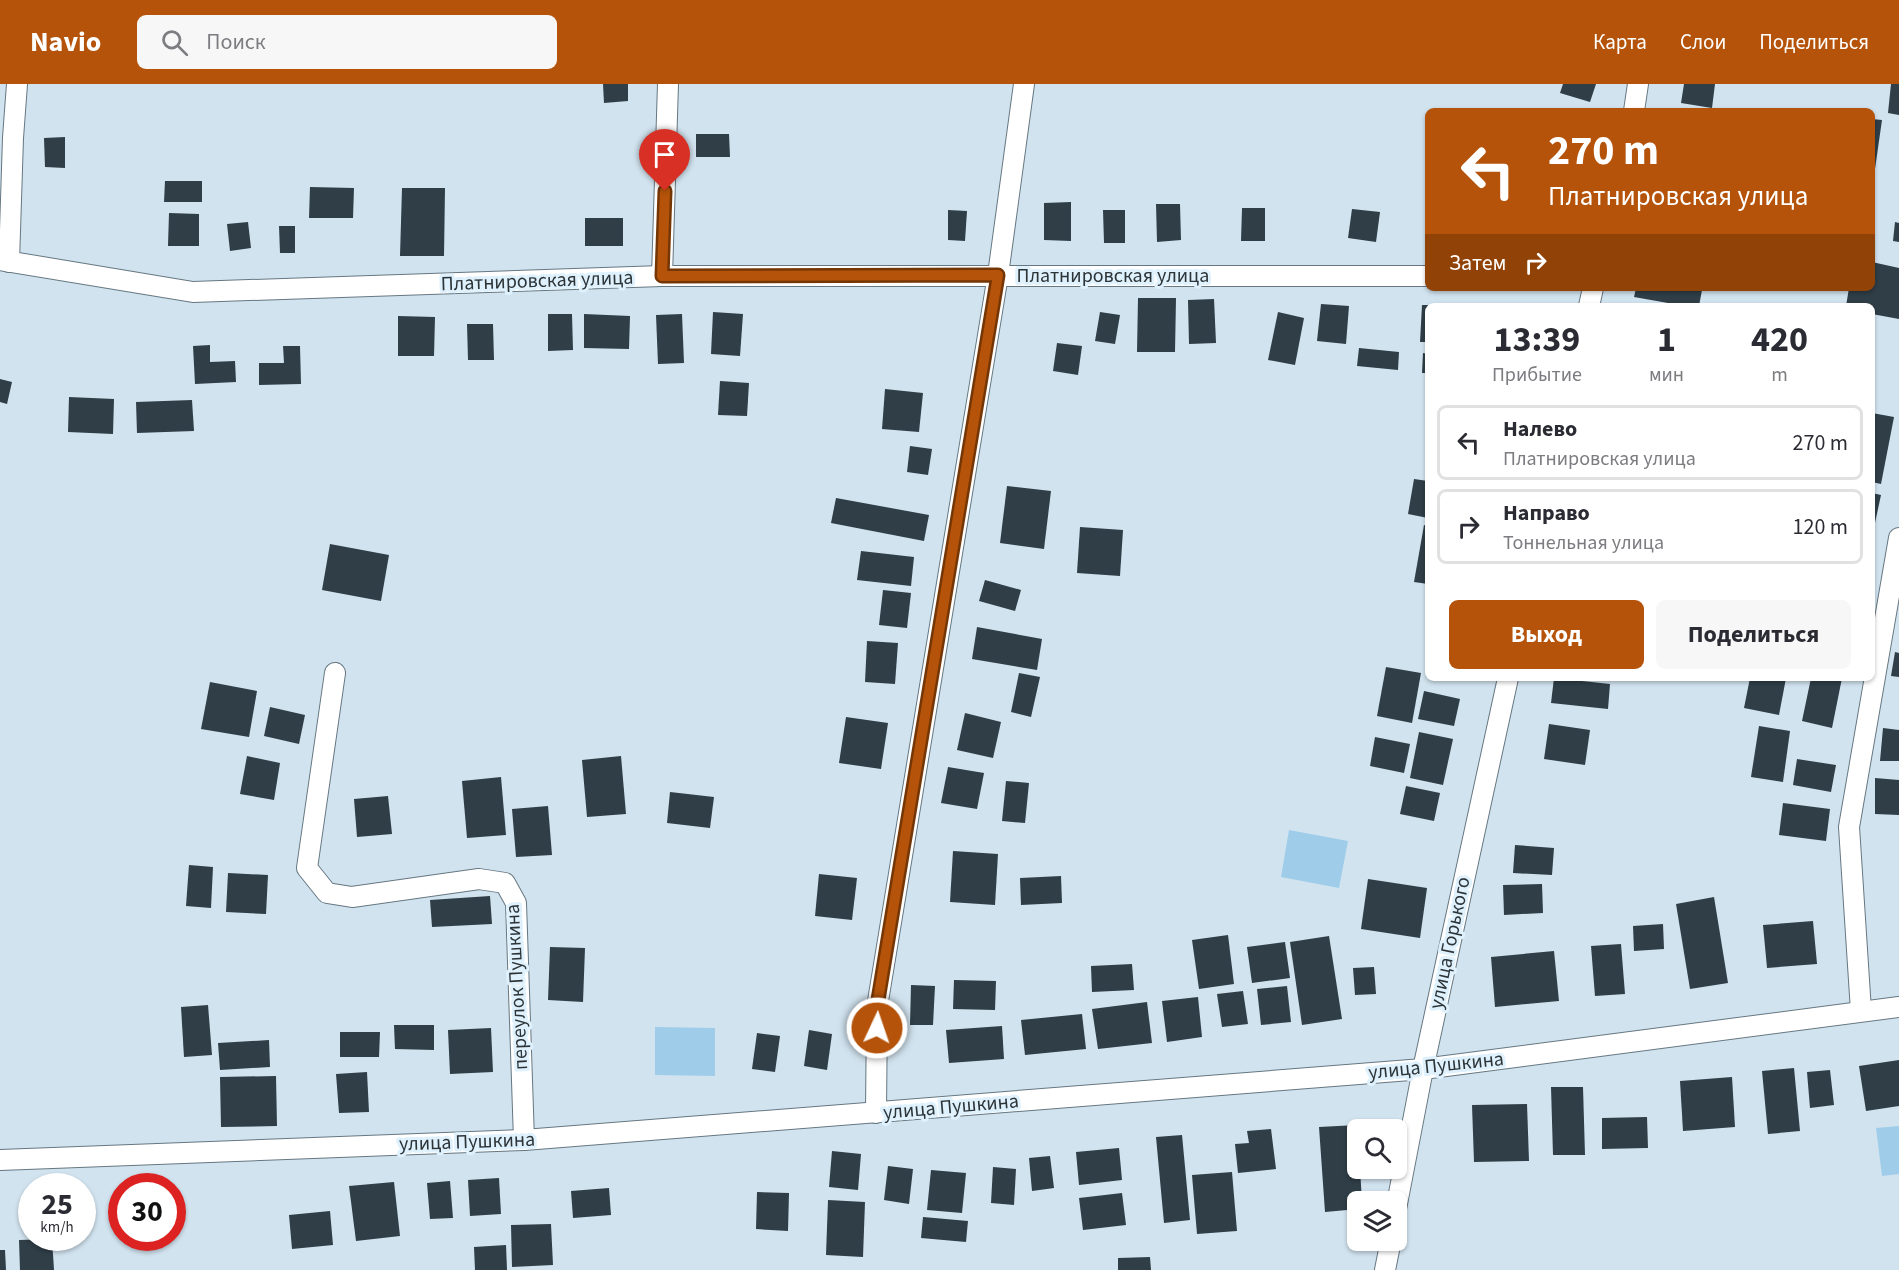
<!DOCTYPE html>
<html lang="ru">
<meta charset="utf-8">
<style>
:root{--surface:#fff;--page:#f7f7f7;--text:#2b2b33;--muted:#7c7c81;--line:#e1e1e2;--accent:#b45309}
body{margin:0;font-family:"Source Sans 3",sans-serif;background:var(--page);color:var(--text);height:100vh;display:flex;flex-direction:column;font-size:22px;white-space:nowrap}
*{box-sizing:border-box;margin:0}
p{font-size:20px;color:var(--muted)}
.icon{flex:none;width:33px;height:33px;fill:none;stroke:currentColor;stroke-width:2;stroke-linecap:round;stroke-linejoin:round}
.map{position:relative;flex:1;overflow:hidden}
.side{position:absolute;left:1425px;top:219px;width:450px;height:378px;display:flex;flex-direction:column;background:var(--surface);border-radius:9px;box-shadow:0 2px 4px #0004}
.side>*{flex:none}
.banner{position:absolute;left:1425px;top:24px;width:450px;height:183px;border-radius:9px;box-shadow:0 2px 4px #0004;background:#b45309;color:#fff;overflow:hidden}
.tools{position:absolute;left:1347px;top:1035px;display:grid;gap:12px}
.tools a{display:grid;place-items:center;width:60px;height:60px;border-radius:9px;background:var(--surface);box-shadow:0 2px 4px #0004;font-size:30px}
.speed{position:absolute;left:18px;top:1089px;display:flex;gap:12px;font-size:30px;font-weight:700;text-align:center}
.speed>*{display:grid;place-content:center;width:78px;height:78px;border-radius:50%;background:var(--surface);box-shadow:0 2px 4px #0004;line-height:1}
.speed small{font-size:15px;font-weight:400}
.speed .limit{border:9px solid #d22;background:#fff;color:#111}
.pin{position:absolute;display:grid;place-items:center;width:51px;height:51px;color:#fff;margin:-62px -26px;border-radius:50% 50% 50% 0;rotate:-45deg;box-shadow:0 0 6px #0007}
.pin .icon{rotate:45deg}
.me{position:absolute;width:66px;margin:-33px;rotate:3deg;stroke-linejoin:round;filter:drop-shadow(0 0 4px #0008)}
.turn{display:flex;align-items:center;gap:21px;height:126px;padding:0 24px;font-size:27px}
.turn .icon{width:78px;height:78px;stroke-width:2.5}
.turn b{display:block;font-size:42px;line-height:51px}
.then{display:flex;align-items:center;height:57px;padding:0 24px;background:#0003;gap:12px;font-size:22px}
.eta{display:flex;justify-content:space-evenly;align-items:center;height:102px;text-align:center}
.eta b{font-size:36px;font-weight:700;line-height:42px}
.button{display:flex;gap:12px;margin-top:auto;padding:12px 24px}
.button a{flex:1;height:69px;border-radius:9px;background:var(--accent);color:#fff;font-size:24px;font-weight:700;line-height:69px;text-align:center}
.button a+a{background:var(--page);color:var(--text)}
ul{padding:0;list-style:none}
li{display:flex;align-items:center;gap:18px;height:75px;margin:0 12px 9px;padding:0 12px;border:3px solid var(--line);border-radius:9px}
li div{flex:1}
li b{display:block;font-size:22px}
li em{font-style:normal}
header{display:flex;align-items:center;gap:36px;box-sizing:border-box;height:84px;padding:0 30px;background:var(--accent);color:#fff}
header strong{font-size:28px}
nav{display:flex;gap:33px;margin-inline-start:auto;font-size:21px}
.search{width:420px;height:54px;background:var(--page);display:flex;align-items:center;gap:15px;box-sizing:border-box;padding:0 21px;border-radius:9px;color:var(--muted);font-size:22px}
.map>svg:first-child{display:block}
.green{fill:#9fcde9}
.building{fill:#2f3e47}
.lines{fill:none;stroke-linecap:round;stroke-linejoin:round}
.minor-casing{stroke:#667781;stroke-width:22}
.minor{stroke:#fff;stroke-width:20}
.route-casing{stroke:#753606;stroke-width:15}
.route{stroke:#b45309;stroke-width:10}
.labels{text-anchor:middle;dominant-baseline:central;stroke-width:6;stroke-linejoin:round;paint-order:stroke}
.street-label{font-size:20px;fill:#2d3438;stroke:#def1fc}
</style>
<header>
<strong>Navio</strong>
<div class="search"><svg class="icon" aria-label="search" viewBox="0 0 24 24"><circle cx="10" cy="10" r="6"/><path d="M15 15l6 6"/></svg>Поиск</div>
<nav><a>Карта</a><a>Слои</a><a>Поделиться</a></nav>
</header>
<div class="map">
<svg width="1899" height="1186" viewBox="0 0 1899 1186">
<rect width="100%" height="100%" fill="#d1e3ef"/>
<g class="green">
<path d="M1289 746 1348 757 1339 804 1281 793Z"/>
<path d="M655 943 715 944V992L655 991Z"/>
<path d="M1899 1042V1090L1882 1092 1876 1044Z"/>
</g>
<g class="building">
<path d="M603 0H628V17L604 19Z"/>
<path d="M1563 0H1596L1590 18 1560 9Z"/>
<path d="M1684 0H1715L1712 24 1681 19Z"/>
<path d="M1891 0H1899V31L1888 29Z"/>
<path d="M1872 35 1882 36 1873 99H1872Z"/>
<path d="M696 50H729L730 73H696Z"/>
<path d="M65 53V84L45 83 44 54Z"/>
<path d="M165 97H202V118H164Z"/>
<path d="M310 103 354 104 353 134H309Z"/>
<path d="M402 104H445L444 172H400Z"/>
<path d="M1071 118V157L1044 156V119Z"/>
<path d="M1156 120H1180L1181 156 1157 158Z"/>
<path d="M1242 124H1265V157H1241Z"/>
<path d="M1352 125 1380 128 1376 158 1348 154Z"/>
<path d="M948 126 967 127 965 157 948 156Z"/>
<path d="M1103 126H1125V159H1104Z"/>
<path d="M169 129 199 130V162H168Z"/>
<rect x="585" y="134" width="38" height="28"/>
<path d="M248 138 251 164 230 167 227 140Z"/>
<path d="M1895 138 1899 139V158L1893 157Z"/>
<path d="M279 142H295V169H280Z"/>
<path d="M1872 178 1899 184V235L1872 230V222H1846L1849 204H1872Z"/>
<path d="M1636 204H1693L1702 206 1699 222H1685L1634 213Z"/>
<path d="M1138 214H1176L1175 268H1137Z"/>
<path d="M1214 215 1216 259 1189 260 1188 216Z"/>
<path d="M1321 220 1349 222 1346 260 1317 257Z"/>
<path d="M1422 221H1428V258H1420Z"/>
<path d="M713 228 743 230 740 272 711 270Z"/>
<path d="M1100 228 1120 231 1115 260 1095 257Z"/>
<path d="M1278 228 1304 234 1295 281 1268 276Z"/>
<path d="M548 230H572L573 266 548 267Z"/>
<path d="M584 230 630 232 629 265 584 264Z"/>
<path d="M682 230 684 279 658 280 656 231Z"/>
<path d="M398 232 435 233 434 272H398Z"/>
<path d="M467 240H493L494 276H468Z"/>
<path d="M1057 259 1082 262 1078 291 1053 287Z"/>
<path d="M210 261V278L235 277 236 298 195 300 193 262Z"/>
<path d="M283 262H300L301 300 259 301V279H284Z"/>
<path d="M1359 264 1399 268 1398 286 1357 282Z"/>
<path d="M1423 269 1428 270V289H1422Z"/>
<path d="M0 295 12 298 7 320 0 318Z"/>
<path d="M720 297 749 299 747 332 718 331Z"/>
<path d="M885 305 923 309 919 348 882 345Z"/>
<path d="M69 313 114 315 113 350 68 348Z"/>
<path d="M192 316 194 347 137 349 136 318Z"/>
<path d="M1872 329 1894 333 1881 400 1872 398Z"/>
<path d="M910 362 932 365 928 391 907 388Z"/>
<path d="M1414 395 1428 397V434L1408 430Z"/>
<path d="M1007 402 1051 407 1044 465 1000 459Z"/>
<path d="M1872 409 1881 411 1873 448H1872Z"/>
<path d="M836 414 929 431 924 457 831 439Z"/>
<path d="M1424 441 1428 442V500L1414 498Z"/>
<path d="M1080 443 1123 446 1120 492 1077 489Z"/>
<path d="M330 460 389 471 381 517 322 506Z"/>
<path d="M861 467 914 473 911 502 857 496Z"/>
<path d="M985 496 1021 506 1015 527 979 517Z"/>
<path d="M883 506 911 509 907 544 879 541Z"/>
<path d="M977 543 1042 555 1037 586 972 575Z"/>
<path d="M867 557 898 559 895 600 865 598Z"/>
<path d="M1895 568 1899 569V593L1891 592Z"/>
<path d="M1386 583 1421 589 1412 639 1377 632Z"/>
<path d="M1019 589 1040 593 1031 633 1011 628Z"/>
<path d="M1554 594 1610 600 1608 625 1551 619Z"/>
<path d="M1750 594H1786L1779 631 1744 624Z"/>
<path d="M1811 594H1842L1832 644 1802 637Z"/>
<path d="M210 598 257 607 249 653 201 645Z"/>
<path d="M1424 607 1460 615 1454 642 1418 635Z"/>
<path d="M270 623 305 631 299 660 264 652Z"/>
<path d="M965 629 1001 638 993 674 957 666Z"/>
<path d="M846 633 888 639 881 685 839 679Z"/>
<path d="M1549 640 1590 646 1585 681 1544 675Z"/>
<path d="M1759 642 1790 647 1783 698 1751 693Z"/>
<path d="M1883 644 1899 646V677H1880Z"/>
<path d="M1419 648 1453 655 1443 701 1410 694Z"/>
<path d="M1375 653 1410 660 1404 689 1370 682Z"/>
<path d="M247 672 280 679 274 716 240 710Z"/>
<path d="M621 672 626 730 587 733 582 676Z"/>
<path d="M1797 675 1836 681 1831 708 1793 701Z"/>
<path d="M948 683 984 689 977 725 941 719Z"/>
<path d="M501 693 506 751 467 754 462 697Z"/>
<path d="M1875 694 1899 696V731L1875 730Z"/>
<path d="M1006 697 1029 699 1025 739 1002 737Z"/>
<path d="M1406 702 1440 709 1434 737 1400 730Z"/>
<path d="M670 708 714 713 710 744 667 739Z"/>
<path d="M388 712 392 750 357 753 354 715Z"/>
<path d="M1783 719 1830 725 1826 757 1779 751Z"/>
<path d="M548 722 552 771 516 773 512 725Z"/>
<path d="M1515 761 1554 764 1552 791 1513 789Z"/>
<path d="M953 767 998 770 995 821 950 818Z"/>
<path d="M189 781 213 783 211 824 186 822Z"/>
<path d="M228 789 268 791 266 830 226 828Z"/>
<path d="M819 790 857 794 852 836 815 832Z"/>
<path d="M1061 792 1062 819 1021 821 1020 794Z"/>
<path d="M1368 795 1427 804 1420 854 1361 845Z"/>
<path d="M1542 800 1543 829 1504 831 1503 801Z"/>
<path d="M490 812 492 840 432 843 430 816Z"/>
<path d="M1714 813 1728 899 1690 905 1676 820Z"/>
<path d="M1813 837 1817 880 1767 884 1763 841Z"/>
<path d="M1663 840 1664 865 1634 867 1633 842Z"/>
<path d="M1228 851 1234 900 1199 905 1192 856Z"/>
<path d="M1329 852 1342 935 1302 941 1290 858Z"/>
<path d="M1285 858 1290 894 1252 899 1247 863Z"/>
<path d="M1621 860 1625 910 1595 912 1591 862Z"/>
<path d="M550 863 585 864 583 918 548 916Z"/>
<path d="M1554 867 1559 917 1495 923 1491 873Z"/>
<path d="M1132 880 1134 906 1092 908 1091 882Z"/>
<path d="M1374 883 1376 910 1355 911 1353 884Z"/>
<path d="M954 896 996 897 995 926 953 925Z"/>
<path d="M911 901 935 902 933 941H910Z"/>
<path d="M1287 902 1291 938 1261 941 1257 905Z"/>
<path d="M1243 907 1248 940 1222 943 1217 910Z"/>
<path d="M1198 913 1202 953 1167 958 1162 917Z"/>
<path d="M1147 918 1152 959 1098 965 1092 925Z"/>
<path d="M208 921 212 971 184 973 181 923Z"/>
<path d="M1082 930 1086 965 1025 971 1021 936Z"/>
<path d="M394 941H434V966L395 965Z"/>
<path d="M1002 942 1004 975 949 979 946 946Z"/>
<path d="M491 944 493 988 450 990 448 946Z"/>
<path d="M809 946 832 950 827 986 804 982Z"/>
<path d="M340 948H380L379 973H340Z"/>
<path d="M757 949 780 952 775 988 752 985Z"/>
<path d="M269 956 270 983 220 986 218 959Z"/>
<path d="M1899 976V1022L1866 1027 1859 982Z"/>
<path d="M1794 984 1800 1047 1768 1050 1762 987Z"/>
<path d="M1830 986 1834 1021 1810 1024 1807 988Z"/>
<path d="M367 988 369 1028 339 1029 336 990Z"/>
<path d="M276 992 277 1042 221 1043 220 993Z"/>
<path d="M1732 993 1735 1043 1683 1047 1680 997Z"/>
<path d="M1551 1003H1583L1585 1071H1553Z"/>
<path d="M1527 1020 1529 1077 1474 1078 1472 1021Z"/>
<path d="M1647 1033 1648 1064 1602 1065V1034Z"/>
<path d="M1357 1041 1358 1084H1360L1362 1118H1358V1125L1325 1128 1319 1043Z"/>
<path d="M1271 1045 1276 1085 1238 1089 1235 1060 1249 1059 1247 1047Z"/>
<path d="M1182 1051 1190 1136 1164 1139 1156 1053Z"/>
<path d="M1119 1064 1122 1096 1079 1101 1076 1068Z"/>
<path d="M832 1067 861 1070 858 1106 829 1103Z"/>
<path d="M1050 1072 1054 1104 1032 1107 1029 1074Z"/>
<path d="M888 1082 913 1085 909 1120 884 1116Z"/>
<path d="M993 1083 1016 1085 1014 1121 991 1119Z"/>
<path d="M931 1086 966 1089 962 1129 927 1126Z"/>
<path d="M1232 1088 1237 1147 1197 1150 1192 1091Z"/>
<path d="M499 1094 501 1130 470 1132 468 1096Z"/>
<path d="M450 1097 453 1134 430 1135 427 1099Z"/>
<path d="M394 1098 400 1152 356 1157 349 1102Z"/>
<path d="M609 1104 611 1131 573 1134 571 1107Z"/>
<path d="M757 1108 789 1109 788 1147 756 1145Z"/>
<path d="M1122 1109 1126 1141 1083 1146 1079 1114Z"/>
<path d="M828 1116 865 1118 863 1173 826 1171Z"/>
<path d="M330 1127 333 1161 292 1165 289 1131Z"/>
<path d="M923 1133 968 1137 966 1158 921 1154Z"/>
<path d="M551 1140 553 1181 512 1183 511 1141Z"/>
<path d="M52 1155 54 1186H20L19 1156Z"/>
<path d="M506 1161 507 1186H475L474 1163Z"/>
<path d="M0 1166H5L6 1186H0Z"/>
<path d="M1150 1173 1151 1186H1118V1174Z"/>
</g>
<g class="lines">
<g class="minor-casing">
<g id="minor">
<path d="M1634 27 1638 0"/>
<path d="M0 176 193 208 662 192H1428"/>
<path d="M9 178 13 54 17 0"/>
<path d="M662 192 668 0"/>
<path d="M1589 222 1593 204"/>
<path d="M335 589 307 784 327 809 352 813 479 795 505 799 516 819 524 1056"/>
<path d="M1861 927 1849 743 1899 454"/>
<path d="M876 1029 877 923 998 191 1024 0"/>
<path d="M0 1076 524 1056 1423 985 1899 923"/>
<path d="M1396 1125 1423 985 1508 594"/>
<path d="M1385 1186 1391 1156"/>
</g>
</g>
<use href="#minor" class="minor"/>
</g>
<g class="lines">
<g class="route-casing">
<path id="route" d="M665 107 662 192 998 191 877 922V944"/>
</g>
<use href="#route" class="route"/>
</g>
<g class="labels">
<g class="street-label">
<text x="1113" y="192">Платнировская улица</text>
<text transform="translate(537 197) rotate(-2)">Платнировская улица</text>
<text transform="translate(1450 859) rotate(-78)">улица Горького</text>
<text transform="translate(517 903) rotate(-93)">переулок Пушкина</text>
<text transform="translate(1436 982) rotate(-6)">улица Пушкина</text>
<text transform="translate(951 1023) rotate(-5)">улица Пушкина</text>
<text transform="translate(467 1058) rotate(-2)">улица Пушкина</text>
</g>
</g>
</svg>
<div class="tools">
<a><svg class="icon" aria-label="search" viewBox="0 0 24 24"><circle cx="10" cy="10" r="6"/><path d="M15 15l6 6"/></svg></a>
<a><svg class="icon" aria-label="layers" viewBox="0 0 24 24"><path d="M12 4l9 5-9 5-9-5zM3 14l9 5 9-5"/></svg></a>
</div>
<div class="speed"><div>25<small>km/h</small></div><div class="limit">30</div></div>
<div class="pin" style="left:665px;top:107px;background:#d93025"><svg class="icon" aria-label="arrive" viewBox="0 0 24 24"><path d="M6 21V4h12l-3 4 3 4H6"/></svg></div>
<svg class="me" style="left:877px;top:944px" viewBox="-20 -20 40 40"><circle r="17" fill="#b45309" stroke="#fff" stroke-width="3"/><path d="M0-11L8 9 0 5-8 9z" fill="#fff"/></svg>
<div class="banner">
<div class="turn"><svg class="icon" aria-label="left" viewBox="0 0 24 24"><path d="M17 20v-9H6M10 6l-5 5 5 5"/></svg><div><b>270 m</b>Платнировская улица</div></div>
<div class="then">Затем<svg class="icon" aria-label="right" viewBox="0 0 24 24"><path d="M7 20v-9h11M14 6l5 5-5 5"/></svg></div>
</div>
<section class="side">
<div class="eta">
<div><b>13:39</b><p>Прибытие</p></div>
<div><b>1</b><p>мин</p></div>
<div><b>420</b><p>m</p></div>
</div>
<ul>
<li><svg class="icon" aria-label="left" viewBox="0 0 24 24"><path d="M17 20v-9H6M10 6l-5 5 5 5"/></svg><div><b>Налево</b><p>Платнировская улица</p></div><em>270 m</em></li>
<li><svg class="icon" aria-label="right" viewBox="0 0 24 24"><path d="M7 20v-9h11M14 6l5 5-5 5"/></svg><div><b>Направо</b><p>Тоннельная улица</p></div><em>120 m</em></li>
</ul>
<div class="button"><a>Выход</a><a>Поделиться</a></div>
</section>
</div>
